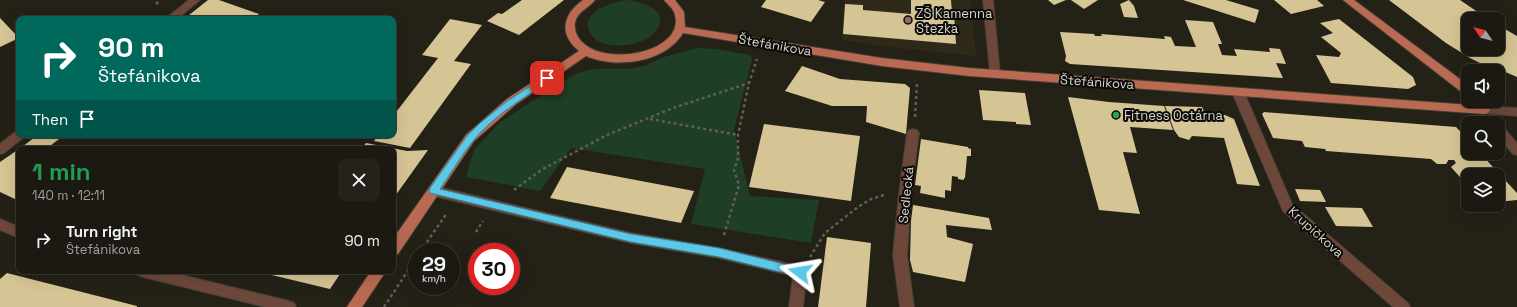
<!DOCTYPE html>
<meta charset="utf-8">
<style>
:root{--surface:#1b1911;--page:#24221a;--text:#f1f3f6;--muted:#a0a09f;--line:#393831}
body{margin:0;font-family:"Space Grotesk",sans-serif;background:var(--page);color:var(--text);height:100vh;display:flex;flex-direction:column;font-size:15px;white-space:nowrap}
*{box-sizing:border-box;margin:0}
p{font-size:13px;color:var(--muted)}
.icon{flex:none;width:22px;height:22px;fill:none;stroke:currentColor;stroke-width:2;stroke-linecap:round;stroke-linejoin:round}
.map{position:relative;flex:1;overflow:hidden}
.drawer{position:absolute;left:16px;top:146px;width:380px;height:128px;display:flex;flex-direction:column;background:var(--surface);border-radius:8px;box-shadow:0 4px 16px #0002,0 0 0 1px var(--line)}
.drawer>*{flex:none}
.guide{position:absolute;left:16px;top:16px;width:380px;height:122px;border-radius:8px;box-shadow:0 4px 16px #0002,0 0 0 1px var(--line);background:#00695c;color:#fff;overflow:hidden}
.needle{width:26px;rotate:305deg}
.fabs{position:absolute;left:1461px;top:12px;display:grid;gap:8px}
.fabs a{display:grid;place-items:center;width:44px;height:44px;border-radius:8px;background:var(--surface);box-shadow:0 4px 16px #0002,0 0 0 1px var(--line);font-size:20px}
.speed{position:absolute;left:408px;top:243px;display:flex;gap:8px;font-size:20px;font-weight:700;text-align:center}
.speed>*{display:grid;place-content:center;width:52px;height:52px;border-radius:50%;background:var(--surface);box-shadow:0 4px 16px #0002,0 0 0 1px var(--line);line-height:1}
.speed small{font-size:10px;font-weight:400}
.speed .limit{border:6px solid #d22;background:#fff;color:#111}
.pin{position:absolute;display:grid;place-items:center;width:34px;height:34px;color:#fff;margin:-17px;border-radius:8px;box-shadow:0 2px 6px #0006}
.me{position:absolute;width:44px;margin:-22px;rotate:284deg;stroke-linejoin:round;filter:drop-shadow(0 0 3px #0008)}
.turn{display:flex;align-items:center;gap:14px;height:84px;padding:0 16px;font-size:18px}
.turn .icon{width:52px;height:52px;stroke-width:2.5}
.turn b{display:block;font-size:28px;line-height:34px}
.then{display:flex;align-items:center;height:38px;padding:0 16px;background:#0003;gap:8px;font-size:15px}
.round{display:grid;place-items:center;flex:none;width:42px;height:42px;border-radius:8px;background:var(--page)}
.head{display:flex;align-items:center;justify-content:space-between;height:68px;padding:0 16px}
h1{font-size:24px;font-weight:600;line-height:30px;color:#1e9e55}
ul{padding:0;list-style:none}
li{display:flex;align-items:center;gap:12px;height:52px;padding:0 16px}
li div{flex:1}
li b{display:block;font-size:15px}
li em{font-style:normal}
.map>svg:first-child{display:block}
.built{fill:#2e2918}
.green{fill:#1f3e26}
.building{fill:#d5c594}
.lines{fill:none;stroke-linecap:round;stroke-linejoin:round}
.minor-casing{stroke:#413e34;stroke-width:2}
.major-casing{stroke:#413e34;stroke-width:2}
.path{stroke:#605e55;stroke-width:2.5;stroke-dasharray:3 3;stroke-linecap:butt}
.minor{fill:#6e473b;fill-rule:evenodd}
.major{fill:#ba6a53;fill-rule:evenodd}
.route{fill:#5ac8e6;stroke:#3a8296}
.education-dot{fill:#8d6e63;stroke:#0c0b07;stroke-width:1.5}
.leisure-dot{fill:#2e9e5b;stroke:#0c0b07;stroke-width:1.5}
.labels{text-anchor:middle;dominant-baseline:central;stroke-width:4;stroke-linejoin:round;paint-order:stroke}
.poi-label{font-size:13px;fill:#d7d5ce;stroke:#0c0b07;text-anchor:start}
.street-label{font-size:13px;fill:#d7d5ce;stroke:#0c0b07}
</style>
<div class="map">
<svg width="1517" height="307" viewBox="0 0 1517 307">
<rect width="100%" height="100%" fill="#242117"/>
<path class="built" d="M845 0H971L976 56 889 47 842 40Z"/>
<g class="green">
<path d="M627 0C645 2 674 13 653 34 640 47 600 52 590 33 579 11 613 2 627 0Z"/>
<path d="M697 48 716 49 750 55 752 59 734 130 750 196 819 200 811 243 691 224 705 169 571 148 540 191 466 177 474 150 500 122 570 77 581 72 594 69H627L645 66 664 57Z"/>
</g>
<g class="building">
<path d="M208 0H219L259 14 253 19H184Z"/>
<path d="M522 0H564L519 35 487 21 498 13 502 14Z"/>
<path d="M766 0H818L825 2 811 22 761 7Z"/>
<path d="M911 0H951L952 13H954L956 44 843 34 845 4 863 5V10L911 14Z"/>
<path d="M1048 0H1066L1054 5Z"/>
<path d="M1071 0H1098L1084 9Z"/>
<path d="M1129 0 1134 6 1138 18 1124 17 1120 4Z"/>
<path d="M1183 0H1226L1259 10 1255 23Z"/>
<path d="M1274 0H1317L1324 6 1291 14Z"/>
<path d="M1389 0H1460L1488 19H1468V49H1498V25L1517 36V77L1503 71 1502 74 1470 58 1446 43Z"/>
<path d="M0 18 19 38 0 47Z"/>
<path d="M450 19 482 25 454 61 471 64 410 148 374 141 378 135H393V116L438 58 422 55Z"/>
<path d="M1339 19 1413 77 1416 85 1408 89 1331 83 1316 55 1339 57 1341 53 1321 37 1333 33 1320 23Z"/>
<path d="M1185 20 1213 22 1222 44H1218L1222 55 1237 56 1234 49 1270 52 1269 48 1280 49 1286 64 1276 63 1283 78 1070 64 1065 61 1066 56 1060 32 1094 34 1095 36H1102L1101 34 1165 39 1164 36 1171 37 1175 46 1196 47Z"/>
<path d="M802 66 840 79 905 84 910 88 906 134 866 122 867 106H832L785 91Z"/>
<path d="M979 90 1025 93 1031 125 1016 124V122L983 120Z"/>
<path d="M1068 97 1109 102 1164 106 1173 130 1130 127 1137 153 1123 152 1140 214 1099 210Z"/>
<path d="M1165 106 1202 107 1206 116 1215 117 1217 115H1225L1234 119 1260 186 1237 184 1224 138 1192 136 1189 140 1179 137 1174 130Z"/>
<path d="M1264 112 1456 127 1468 139V153H1480L1517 193V200L1498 202V175H1468V186L1451 167 1456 163 1454 160H1448V161L1446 164H1437L1431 159 1326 151 1325 149 1305 147 1302 141 1273 138 1262 114Z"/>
<path d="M764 124 860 136 851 201 749 187Z"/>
<path d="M38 135H52L59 139 46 149H19Z"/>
<path d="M921 139 968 147V148L971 149V156H967L965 178H964V180L958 179V177L952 176 951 191 945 190V198L920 193 921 186 915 185Z"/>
<path d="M366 143 407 151 428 150 393 199V149H361Z"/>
<path d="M19 149V201L0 192V162Z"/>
<path d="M567 167 694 191 681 223 550 198Z"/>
<path d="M1295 189 1320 190 1326 202 1300 201Z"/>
<path d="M913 205 989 218 992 230 946 225 947 237 973 244 965 282 913 272 910 260 911 221Z"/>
<path d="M1325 207 1362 208 1373 227 1336 226Z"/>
<path d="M827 237 871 243 866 307H818Z"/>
<path d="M255 271H342L330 289Z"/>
<path d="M7 273 137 306V307H0V279Z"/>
</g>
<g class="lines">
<g class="minor-casing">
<g id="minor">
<path d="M189 0H200L177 19H165Z"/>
<path d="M983 0H993L1000 74 999 77H991L990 74Z"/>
<path d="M1238 88 1242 89 1244 92 1292 204 1408 303 1410 307H1393L1283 211 1232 92 1234 89Z"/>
<path d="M1484 106 1517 108V116L1480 113 1478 110 1480 107Z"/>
<path d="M1498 125 1502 126 1517 143V155L1513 154 1498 137Z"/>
<path d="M913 129 917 130 919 133 911 194 907 255 914 307H900L893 255 899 194 907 133 909 130Z"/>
<path d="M19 131V135H25L23 138 4 153 0 154V144L15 132Z"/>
<path d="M434 186 631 233 719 248 800 266 805 268 807 272 803 307H789L793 276 719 258 631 243 434 196 430 194 428 191 430 188Z"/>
<path d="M0 219 19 227V238L0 230Z"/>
<path d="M136 271H166L289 301 294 303 296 307H265L143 277 138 275Z"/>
</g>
</g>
<g class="major-casing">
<g id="major">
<path d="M583 0H595C589 8 578 11 575 22 574 30 577 37 582 42 607 68 689 51 674 12 672 7 667 4 664 0H675L684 12 685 27 882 58 969 68 1484 106 1488 107 1490 110 1488 113 1484 114 969 76 882 66 683 33C665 63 616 69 586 56L515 105 474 141 398 254 393 255V239L466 135 507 99 579 51C558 34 563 14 583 0Z"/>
<path d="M1343 0H1354L1468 85V95L1464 94Z"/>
<path d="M371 271H386L362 307H347Z"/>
</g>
</g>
<g class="path">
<path d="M156 4 160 0"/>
<path d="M915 117 917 84"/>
<path d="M650 119 738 135"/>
<path d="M514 190 541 170 607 135 673 108 749 83"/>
<path d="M476 232 483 221"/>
<path d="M724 235 739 185 734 170 738 158V135L749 83 757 59"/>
<path d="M420 252 447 213"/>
<path d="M810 257 825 233 858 207 871 199 884 195"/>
<path d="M384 307 417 257"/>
</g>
<use href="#minor" class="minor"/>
<use href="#major" class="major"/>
</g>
<path class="route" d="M547 75 551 78 550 80C524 98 493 116 473 141 461 156 451 173 440 189L631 234 719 248 800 268 804 269 805 272 804 275 800 277 719 257 631 242 430 193 429 191 430 188 467 136 479 124 506 102Z"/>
<circle class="education-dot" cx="908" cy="20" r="4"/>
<circle class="leisure-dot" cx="1116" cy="115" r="4"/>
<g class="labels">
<g class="poi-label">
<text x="916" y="13">ZŠ Kamenna<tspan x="916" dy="15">Stezka</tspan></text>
<text x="1124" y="115">Fitness Octárna</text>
</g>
<g class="street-label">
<text transform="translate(775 45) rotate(10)">Štefánikova</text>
<text transform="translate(1097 82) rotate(4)">Štefánikova</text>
<text transform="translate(906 195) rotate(-84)">Sedlecká</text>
<text transform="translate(1316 232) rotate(42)">Krupičkova</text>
</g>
</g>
</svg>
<div class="fabs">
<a><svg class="needle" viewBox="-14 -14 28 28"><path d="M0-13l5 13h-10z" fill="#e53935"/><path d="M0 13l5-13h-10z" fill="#a0a09f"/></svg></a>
<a><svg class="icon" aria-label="sound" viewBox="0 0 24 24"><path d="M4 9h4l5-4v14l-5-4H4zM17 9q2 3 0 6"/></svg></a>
<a><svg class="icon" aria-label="search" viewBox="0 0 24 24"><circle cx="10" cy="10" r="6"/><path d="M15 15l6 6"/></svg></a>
<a><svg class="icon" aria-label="layers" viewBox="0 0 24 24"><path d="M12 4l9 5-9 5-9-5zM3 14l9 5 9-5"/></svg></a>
</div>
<div class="speed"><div>29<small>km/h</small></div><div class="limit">30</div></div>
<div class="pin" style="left:547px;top:78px;background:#d93025"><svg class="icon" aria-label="arrive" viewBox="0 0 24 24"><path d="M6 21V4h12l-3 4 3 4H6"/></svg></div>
<svg class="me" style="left:800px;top:272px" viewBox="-20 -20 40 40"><path d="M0-17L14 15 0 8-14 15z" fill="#5ac8e6" stroke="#fff" stroke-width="4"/></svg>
<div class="guide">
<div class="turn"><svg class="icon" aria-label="right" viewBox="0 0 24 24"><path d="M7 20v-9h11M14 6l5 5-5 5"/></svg><div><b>90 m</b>Štefánikova</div></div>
<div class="then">Then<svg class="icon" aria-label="arrive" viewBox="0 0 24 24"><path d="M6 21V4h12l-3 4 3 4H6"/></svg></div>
</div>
<section class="drawer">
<div class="head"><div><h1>1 min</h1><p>140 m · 12:11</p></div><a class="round"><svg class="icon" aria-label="close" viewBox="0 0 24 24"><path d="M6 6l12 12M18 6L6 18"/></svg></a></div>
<ul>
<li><svg class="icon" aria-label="right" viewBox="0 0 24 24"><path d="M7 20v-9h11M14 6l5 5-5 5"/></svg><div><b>Turn right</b><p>Štefánikova</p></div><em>90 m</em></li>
</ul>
</section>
</div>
